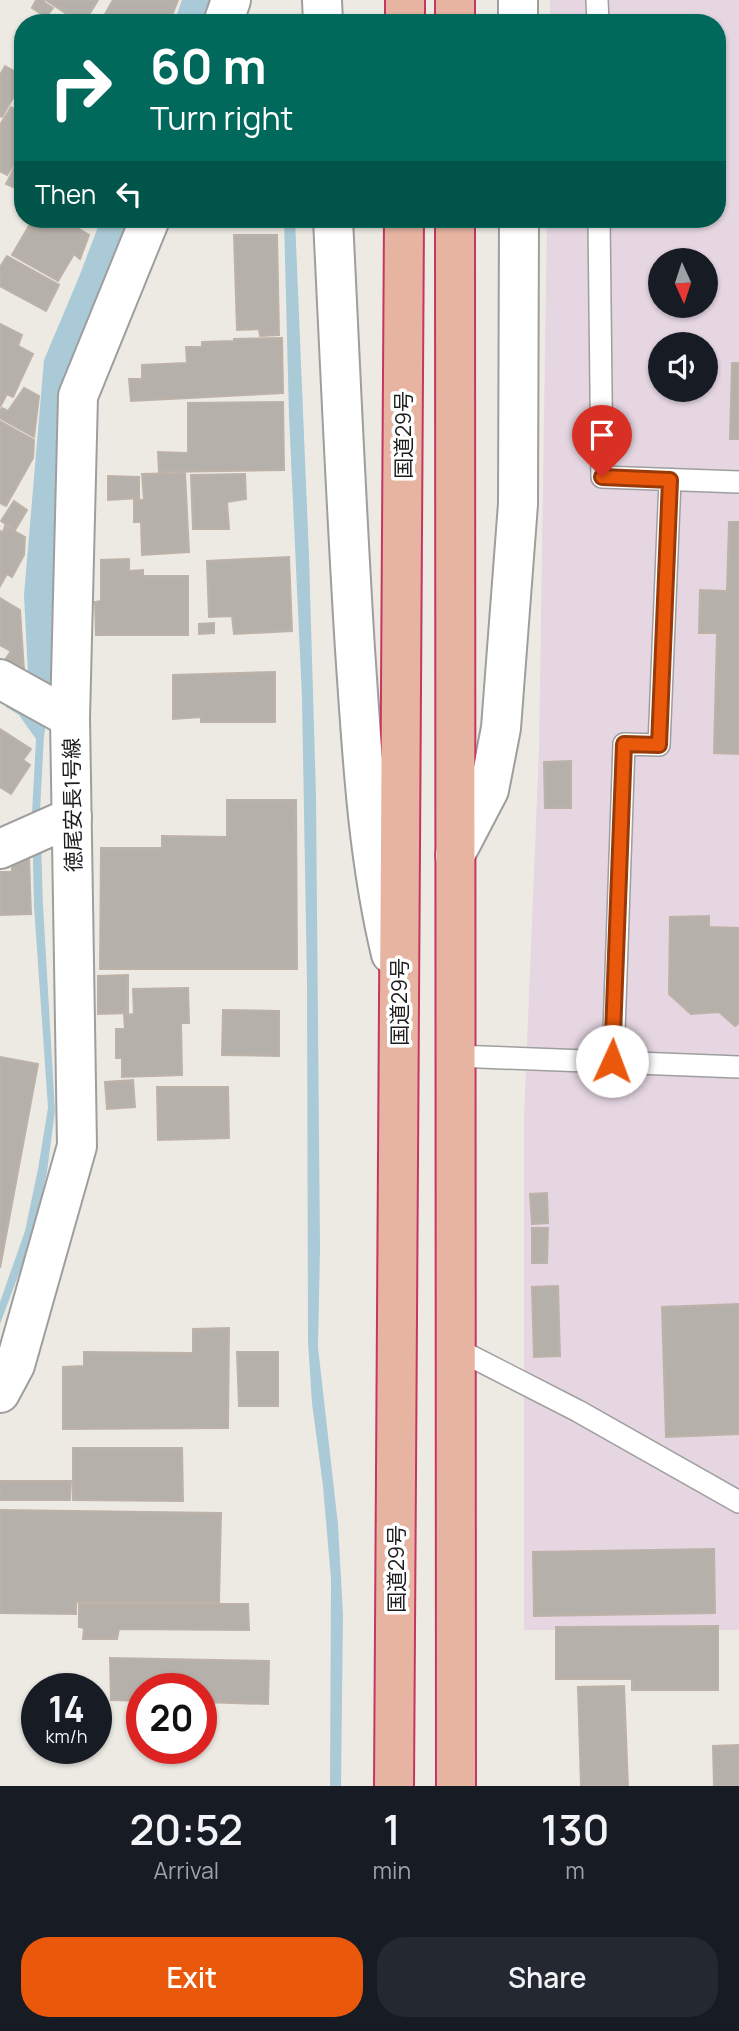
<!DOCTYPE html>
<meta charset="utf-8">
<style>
:root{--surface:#171b24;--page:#242831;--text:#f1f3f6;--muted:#9ea1a6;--accent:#ea580c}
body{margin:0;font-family:Manrope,"Noto Sans JP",sans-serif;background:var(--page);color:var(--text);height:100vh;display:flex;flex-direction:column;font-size:26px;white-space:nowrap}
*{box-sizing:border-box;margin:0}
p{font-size:23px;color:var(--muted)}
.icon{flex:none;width:38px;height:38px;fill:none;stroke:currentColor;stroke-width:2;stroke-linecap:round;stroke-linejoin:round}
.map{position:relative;height:1786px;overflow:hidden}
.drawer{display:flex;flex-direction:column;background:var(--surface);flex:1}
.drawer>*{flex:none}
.guide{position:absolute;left:14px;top:14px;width:712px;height:214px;border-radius:28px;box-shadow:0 2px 5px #0004;background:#00695c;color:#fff;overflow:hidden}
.needle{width:46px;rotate:177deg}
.fabs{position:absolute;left:648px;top:248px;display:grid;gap:14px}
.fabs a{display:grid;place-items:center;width:70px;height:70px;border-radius:50%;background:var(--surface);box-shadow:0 2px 5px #0004;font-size:35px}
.speed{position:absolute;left:21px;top:1673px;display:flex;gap:14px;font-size:35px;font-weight:700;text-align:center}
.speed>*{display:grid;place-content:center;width:91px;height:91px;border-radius:50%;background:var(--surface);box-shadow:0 2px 5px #0004;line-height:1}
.speed small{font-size:18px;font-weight:400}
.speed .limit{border:10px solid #d22;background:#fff;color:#111}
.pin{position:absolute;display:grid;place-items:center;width:60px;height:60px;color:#fff;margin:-72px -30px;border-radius:50% 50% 50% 0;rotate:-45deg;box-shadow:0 0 7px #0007}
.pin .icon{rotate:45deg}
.me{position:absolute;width:77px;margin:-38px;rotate:2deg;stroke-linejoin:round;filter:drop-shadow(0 0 5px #0008)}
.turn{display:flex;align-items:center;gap:24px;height:147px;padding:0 21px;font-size:32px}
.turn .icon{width:91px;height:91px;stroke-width:2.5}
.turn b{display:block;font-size:49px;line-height:60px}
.then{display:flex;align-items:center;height:66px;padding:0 21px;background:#0003;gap:14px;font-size:26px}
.eta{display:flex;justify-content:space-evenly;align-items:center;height:119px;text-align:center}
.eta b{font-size:42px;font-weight:600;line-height:49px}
.primary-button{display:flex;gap:14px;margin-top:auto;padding:14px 21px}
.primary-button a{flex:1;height:80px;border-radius:28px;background:var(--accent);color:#fff;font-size:28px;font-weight:600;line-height:80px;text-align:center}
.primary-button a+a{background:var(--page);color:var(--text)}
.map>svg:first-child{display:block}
.industrial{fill:#e5d6e2;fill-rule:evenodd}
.water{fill:#a9cad6}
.building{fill:#b6b0aa;stroke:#bdb2a8;stroke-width:2}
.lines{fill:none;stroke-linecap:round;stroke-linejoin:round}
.service-casing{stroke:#9e9e9e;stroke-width:24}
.minor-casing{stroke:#9e9e9e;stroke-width:42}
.trunk-casing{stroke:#c53761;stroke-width:42}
.service{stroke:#fff;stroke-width:21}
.minor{stroke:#fff;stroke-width:38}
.trunk{stroke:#e6b4a1;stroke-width:38}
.route-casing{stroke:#983908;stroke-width:18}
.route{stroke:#ea580c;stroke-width:12}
.labels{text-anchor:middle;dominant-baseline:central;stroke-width:7;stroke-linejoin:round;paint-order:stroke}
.street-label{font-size:21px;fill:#1d1d1d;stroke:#fff}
</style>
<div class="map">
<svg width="739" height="1786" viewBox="0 0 739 1786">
<rect width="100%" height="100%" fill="#edeae4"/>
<path class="industrial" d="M550 0H739V1630H524V1117L539 750 547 219H718V23H550ZM660 261H705V306H660ZM660 345H705V390H660Z"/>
<g class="water">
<path d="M182 0H214L205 23H174Z"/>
<path d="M101 219H130L73 366 53 594 57 657 44 736 40 811 43 905 55 1111 47 1172 33 1236 0 1324V1302L25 1231 38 1169 48 1108 34 906 32 814 36 739 19 715 6 707 28 673 24 595 44 360 79 277Z"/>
<path d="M284 219H295L309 556 316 796 320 1250 318 1347 338 1525 343 1614 341 1786H330L331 1579 323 1486 312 1403 308 1342 307 983 302 697 289 416Z"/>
</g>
<g class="building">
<path d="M36 0H44V2L53 8 46 17 32 8Z"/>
<path d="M46 0H98L84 23H80Z"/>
<path d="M113 0H178L169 23H100Z"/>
<path d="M5 66 23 76V81L2 117 0 116V75Z"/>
<path d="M11 107 23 114V135L20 141 23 142V151L7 175 0 171V125Z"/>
<path d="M21 155H23V191L6 184Z"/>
<path d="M33 219H62L89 235 80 259 74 254 58 281 12 255Z"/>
<path d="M234 235H277L279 335 260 336 259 329 237 330Z"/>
<path d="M7 256 59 285 46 311 0 286V267Z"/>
<path d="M0 324 22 335 18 346 33 354 13 397 7 394 0 407Z"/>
<path d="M282 338 283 393 131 401 129 379H142V365L187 363 186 347H202V342L234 341V339Z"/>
<path d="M732 363H739V439H730Z"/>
<path d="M24 388 39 396 34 437 0 418V411L2 408 8 411Z"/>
<path d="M283 402 284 470 159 472 158 452 188 453V403Z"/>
<path d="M0 421 34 440 33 458 6 506 0 503Z"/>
<path d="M185 473 189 552 142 555 141 522H134V500H144L142 474Z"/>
<path d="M245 474 246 499 227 502 229 529H193L191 475Z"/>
<path d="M108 476 139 477V498L108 500Z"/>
<path d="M14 501 27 510 15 530 1 521Z"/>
<path d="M729 522H739V754L714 753 717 633H699L700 590 727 591Z"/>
<path d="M5 526 25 537 24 555 12 577 7 574 0 586V531L3 532Z"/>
<path d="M289 557 292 631 234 634 232 616 209 617 207 561Z"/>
<path d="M129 559V571L143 570V576H188V635H96L95 602 101 601V560Z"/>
<path d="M0 598 20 610 24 671 5 660 11 651 0 645Z"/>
<path d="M214 623V633L199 634V624Z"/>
<path d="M275 672V722H201V717L173 719V675Z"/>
<path d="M0 729 31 749 23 760 30 765 11 794 0 787Z"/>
<path d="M571 761V808H545L544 762Z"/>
<path d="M227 800H296L297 969H100L101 848H162V836L227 837Z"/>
<path d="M18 857 29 858 31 914 0 915V872H12V860Z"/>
<path d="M709 916V927L739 928V1023L735 1026 719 1012 691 1014 669 994 670 917Z"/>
<path d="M128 975V1013L98 1014V976Z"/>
<path d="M188 988 189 1023H181L182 1075 122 1077V1058H116V1029H125L124 1015 134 1014 133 989Z"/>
<path d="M223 1010 279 1011V1056L222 1055Z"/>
<path d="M0 1057 38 1064 0 1268Z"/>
<path d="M133 1080 135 1107 107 1109 105 1082Z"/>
<path d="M157 1087H228L229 1138 158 1140Z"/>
<path d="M547 1193 548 1223 532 1224 530 1194Z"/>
<path d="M532 1228H548L547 1263H532Z"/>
<path d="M558 1286 560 1356 534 1357 532 1287Z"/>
<path d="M739 1304V1434L666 1437 662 1307Z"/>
<path d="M229 1328 228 1428 63 1429V1367L84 1366V1352L193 1353V1329Z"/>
<path d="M237 1352H278V1406H239Z"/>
<path d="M73 1448H182L183 1501 73 1500Z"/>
<path d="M0 1481H71L70 1500H0Z"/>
<path d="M0 1510 221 1513 219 1602H76V1614L0 1613Z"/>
<path d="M714 1549 715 1613 534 1616 533 1552Z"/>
<path d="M79 1604H248L249 1630 119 1629 117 1639H83L84 1628 79 1627Z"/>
<path d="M718 1626V1690H632V1679H556V1627Z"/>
<path d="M110 1658 269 1661 268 1704 201 1702V1689H142V1701L111 1700Z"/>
<path d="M624 1686 628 1786H581L578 1687Z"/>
<path d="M739 1745V1786H714L713 1746Z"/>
</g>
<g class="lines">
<g class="service-casing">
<g id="service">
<path d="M597 0 598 23"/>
<path d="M599 219 602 477 739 482"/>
<path d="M455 1056 739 1067"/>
<path d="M613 1061 624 744 659 745 670 480"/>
<path d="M455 1348 578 1411 739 1502"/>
</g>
</g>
<g class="minor-casing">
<g id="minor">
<path d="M322 0 323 23"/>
<path d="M518 0V23"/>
<path d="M223 23 231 0"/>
<path d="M333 219C340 362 346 505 355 649 362 751 367 854 391 954"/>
<path d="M0 679 70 718"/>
<path d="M0 849 72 817"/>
<path d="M455 855 489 790 501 728 518 504 519 219"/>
<path d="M0 1393 15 1365 77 1146 70 718 78 396 150 219"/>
</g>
</g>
<g class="trunk-casing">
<g id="trunk">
<path d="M405 0V23"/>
<path d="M455 23V0"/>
<path d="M455 219 456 1786"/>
<path d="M394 1786 404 219"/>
</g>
</g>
<use href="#service" class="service"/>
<use href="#minor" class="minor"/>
<use href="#trunk" class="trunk"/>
</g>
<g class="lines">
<g class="route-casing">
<path id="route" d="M602 477 670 480 659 745 624 744 612 1061"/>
</g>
<use href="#route" class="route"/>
</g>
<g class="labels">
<g class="street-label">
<text transform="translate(403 435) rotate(-90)">国道29号</text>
<text transform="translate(72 805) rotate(-91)">徳尾安長1号線</text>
<text transform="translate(399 1002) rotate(-90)">国道29号</text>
<text transform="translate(396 1569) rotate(-90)">国道29号</text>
</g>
</g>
</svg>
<div class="fabs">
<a><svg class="needle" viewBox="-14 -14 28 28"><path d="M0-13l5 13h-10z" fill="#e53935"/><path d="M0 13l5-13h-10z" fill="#9ea1a6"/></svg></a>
<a><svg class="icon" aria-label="sound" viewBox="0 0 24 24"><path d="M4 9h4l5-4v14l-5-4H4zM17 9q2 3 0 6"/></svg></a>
</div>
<div class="speed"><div>14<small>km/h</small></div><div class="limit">20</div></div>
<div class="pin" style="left:602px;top:477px;background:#d93025"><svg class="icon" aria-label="arrive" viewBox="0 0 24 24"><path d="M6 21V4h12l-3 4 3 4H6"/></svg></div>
<svg class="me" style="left:612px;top:1061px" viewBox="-20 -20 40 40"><circle r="19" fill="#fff"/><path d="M0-13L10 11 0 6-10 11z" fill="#ea580c"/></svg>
<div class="guide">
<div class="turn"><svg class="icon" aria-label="right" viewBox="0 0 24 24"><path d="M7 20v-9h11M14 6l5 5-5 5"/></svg><div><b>60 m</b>Turn right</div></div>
<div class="then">Then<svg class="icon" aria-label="left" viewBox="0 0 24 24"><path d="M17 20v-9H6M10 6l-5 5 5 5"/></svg></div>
</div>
</div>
<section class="drawer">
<div class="eta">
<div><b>20:52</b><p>Arrival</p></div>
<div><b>1</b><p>min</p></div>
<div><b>130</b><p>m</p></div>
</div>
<div class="primary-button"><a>Exit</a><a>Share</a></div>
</section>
